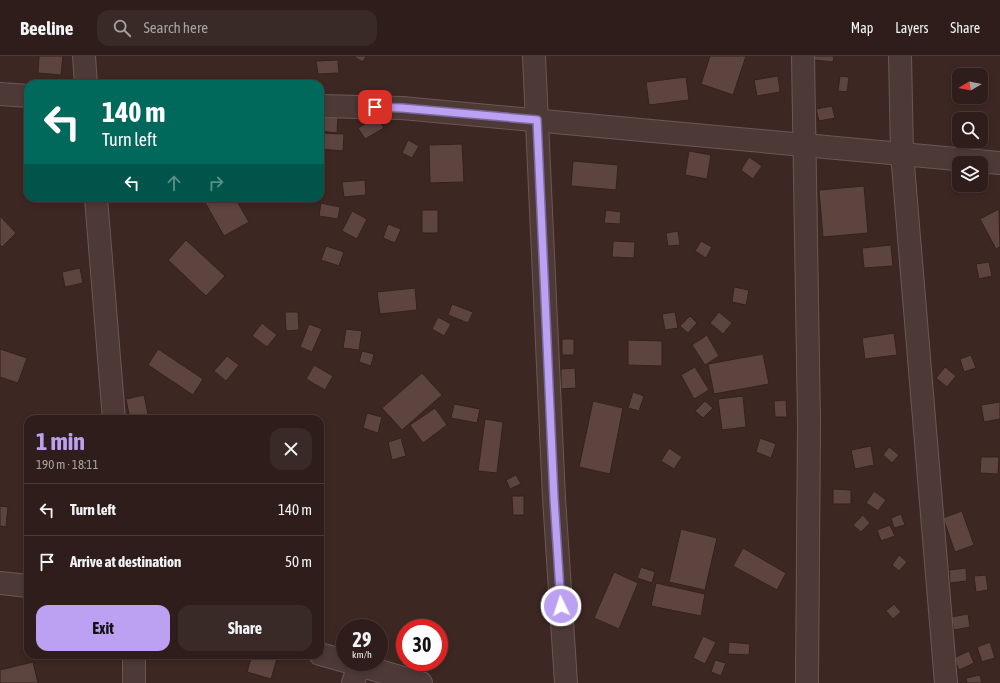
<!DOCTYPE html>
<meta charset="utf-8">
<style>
:root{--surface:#2e1d1a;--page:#3a2a27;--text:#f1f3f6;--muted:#a7a2a2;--line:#493b39;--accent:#bca0f2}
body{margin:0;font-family:"Asap Condensed",sans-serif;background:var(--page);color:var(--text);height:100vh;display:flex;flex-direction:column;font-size:15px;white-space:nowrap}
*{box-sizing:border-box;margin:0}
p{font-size:13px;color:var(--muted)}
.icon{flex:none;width:22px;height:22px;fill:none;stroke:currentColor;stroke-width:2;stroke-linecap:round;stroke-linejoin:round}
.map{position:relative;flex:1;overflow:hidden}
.side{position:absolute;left:24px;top:359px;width:300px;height:244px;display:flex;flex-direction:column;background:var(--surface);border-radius:12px;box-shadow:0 2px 6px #0003,0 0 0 1px var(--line)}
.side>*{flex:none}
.top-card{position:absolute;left:24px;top:24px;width:300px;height:122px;border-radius:12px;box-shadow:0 2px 6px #0003,0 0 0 1px var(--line);background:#00695c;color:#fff;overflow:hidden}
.needle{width:26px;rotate:260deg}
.buttons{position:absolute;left:952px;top:12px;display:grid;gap:8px}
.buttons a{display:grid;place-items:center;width:36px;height:36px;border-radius:8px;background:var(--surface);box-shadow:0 2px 6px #0003,0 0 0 1px var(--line);font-size:20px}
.speed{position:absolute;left:336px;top:563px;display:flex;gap:8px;font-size:20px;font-weight:700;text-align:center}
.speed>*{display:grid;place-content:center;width:52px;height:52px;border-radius:50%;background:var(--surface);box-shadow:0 2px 6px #0003,0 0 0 1px var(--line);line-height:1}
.speed small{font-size:10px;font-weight:400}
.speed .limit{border:6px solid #d22;background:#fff;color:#111}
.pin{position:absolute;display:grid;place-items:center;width:34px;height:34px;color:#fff;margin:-17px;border-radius:8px;box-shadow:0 2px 6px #0006}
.me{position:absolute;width:44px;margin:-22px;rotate:356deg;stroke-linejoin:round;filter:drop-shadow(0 0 3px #0008)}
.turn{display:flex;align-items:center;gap:14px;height:84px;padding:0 12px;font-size:18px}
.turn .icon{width:52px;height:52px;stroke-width:2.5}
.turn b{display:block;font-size:28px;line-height:34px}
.lanes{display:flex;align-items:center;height:38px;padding:0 12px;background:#0003;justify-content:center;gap:20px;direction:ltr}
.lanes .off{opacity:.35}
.round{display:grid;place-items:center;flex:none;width:42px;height:42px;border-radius:12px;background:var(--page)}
.head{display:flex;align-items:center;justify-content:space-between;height:68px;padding:0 12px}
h1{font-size:24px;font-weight:700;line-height:30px;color:var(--accent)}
.cta{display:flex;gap:8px;margin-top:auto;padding:8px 12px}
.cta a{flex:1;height:46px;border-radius:12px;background:var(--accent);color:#111;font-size:16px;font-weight:700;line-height:46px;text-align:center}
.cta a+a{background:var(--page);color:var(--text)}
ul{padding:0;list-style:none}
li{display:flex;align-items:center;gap:12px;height:52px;padding:0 12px;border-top:1px solid var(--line)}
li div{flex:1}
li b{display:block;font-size:15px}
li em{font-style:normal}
header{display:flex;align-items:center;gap:24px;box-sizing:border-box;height:56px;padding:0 20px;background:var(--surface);border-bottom:1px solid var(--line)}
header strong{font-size:19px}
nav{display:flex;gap:22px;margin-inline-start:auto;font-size:14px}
.search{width:280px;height:36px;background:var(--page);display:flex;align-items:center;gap:10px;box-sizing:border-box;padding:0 14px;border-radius:12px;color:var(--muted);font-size:15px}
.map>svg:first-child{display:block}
.building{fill:#5d443e;stroke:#34211e}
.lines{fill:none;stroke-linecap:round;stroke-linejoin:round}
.street-casing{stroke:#6b5855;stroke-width:24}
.street{stroke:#4d3a36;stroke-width:22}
.route-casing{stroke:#7a689d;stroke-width:10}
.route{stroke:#bca0f2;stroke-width:7}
</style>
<header>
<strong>Beeline</strong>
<div class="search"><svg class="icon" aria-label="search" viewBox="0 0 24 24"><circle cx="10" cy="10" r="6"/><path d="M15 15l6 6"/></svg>Search here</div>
<nav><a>Map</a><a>Layers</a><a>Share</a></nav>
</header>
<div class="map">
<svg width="1000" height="627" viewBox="0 0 1000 627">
<rect width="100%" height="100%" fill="#3d2722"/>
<g class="building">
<path d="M39 0H63L61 19 38 17Z"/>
<path d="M355 0H366L363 6 354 1Z"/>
<path d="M710 0H746L733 39 701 28Z"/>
<path d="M814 0H834L833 6 814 4Z"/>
<path d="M338 4 339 17 318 18 316 5Z"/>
<path d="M778 20 780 36 757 40 754 24Z"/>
<path d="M840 20 849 21 847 36 838 35Z"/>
<path d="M686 21 689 44 649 49 646 26Z"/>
<path d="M832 50 835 62 819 65 816 53Z"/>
<path d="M320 57 338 59 337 77 320 75Z"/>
<path d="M377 61 384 72 365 83 358 72Z"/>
<path d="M320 77 344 78 343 95 320 93Z"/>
<path d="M408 84 419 90 412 102 402 97Z"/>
<path d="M462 88 464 126 430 127 429 89Z"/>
<path d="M689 95 711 99 707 123 685 119Z"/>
<path d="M749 101 762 110 753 123 741 114Z"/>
<path d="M573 105 618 109 616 134 571 130Z"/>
<path d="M365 124 366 139 344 141 342 126Z"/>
<path d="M864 130 868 177 823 181 819 134Z"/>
<path d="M205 142H235L249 166 224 180 203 143Z"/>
<path d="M321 147 340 151 338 163 319 160Z"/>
<path d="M999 153 1000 191 996 193 980 163Z"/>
<rect x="422" y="154" width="16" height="23"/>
<path d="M606 154 621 156 620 168 604 167Z"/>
<path d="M352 155 367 163 357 183 342 175Z"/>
<path d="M0 160 16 177 2 191 0 189Z"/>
<path d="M388 168 401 173 395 187 383 182Z"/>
<path d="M678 175 680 189 668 190 666 177Z"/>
<path d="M186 184 225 220 206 240 168 204Z"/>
<path d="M613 185 635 186 634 202 612 201Z"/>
<path d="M701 185 712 191 706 202 695 195Z"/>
<path d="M891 189 893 210 864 212 862 192Z"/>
<path d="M326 190 344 196 339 210 321 204Z"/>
<path d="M989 206 992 220 979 223 976 208Z"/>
<path d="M80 212 83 227 65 231 62 216Z"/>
<path d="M734 231 749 234 746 249 732 246Z"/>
<path d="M415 232 417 254 380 258 377 236Z"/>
<path d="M452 248 473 256 468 267 448 259Z"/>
<path d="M285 256H298L299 274 286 275Z"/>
<path d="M675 256 678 272 665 274 662 258Z"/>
<path d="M719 256 732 267 723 278 710 267Z"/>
<path d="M690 260 697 267 688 277 680 270Z"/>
<path d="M438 261 451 268 444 280 432 273Z"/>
<path d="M262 267 277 279 267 291 252 280Z"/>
<path d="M309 268 322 273 312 296 300 291Z"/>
<path d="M346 273 362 275 359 294 343 292Z"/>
<path d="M894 277 897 299 865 303 862 282Z"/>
<path d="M707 279 719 300 705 309 692 289Z"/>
<rect x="562" y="283" width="12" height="16"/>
<path d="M628 284 662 285V310L628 309Z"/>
<path d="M0 293 27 302 18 327 0 321Z"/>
<path d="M158 293 203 323 193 339 148 309Z"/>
<path d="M362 295 374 298 371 310 359 306Z"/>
<path d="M763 298 769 328 714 338 708 308Z"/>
<path d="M971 299 976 312 964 316 960 303Z"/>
<path d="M227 300 239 309 226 325 214 315Z"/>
<path d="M314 309 333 320 325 334 306 323Z"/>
<path d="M695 311 709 334 694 343 681 319Z"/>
<path d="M945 311 956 320 947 331 936 322Z"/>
<path d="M575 312 576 332 561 333V313Z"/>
<path d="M422 317 442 339 402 374 382 352Z"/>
<path d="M633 336 644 340 639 355 628 352Z"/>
<path d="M144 339 149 363H130L126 343Z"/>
<path d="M743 340 746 371 722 374 718 343Z"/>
<path d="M786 344 787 361H775L774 345Z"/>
<path d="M593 345 623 352 610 418 579 411Z"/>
<path d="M705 345 713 352 703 362 695 355Z"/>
<path d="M1000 346V363L984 366 981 349Z"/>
<path d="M454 348 480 353 477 367 451 362Z"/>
<path d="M435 352 447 369 423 387 410 369Z"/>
<path d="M367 357 382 361 378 377 363 372Z"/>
<path d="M485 363 503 366 497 417 478 415Z"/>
<path d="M401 382 406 400 392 404 388 386Z"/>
<path d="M760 382 776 388 771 402 756 396Z"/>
<path d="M871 390 874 409 855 413 851 394Z"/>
<path d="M889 391 899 399 892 407 883 399Z"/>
<path d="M669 392 682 401 674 413 661 405Z"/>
<path d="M981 401H999L998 418 980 417Z"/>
<path d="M516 419 521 428 510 433 506 424Z"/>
<path d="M833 433 851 434V448H833Z"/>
<path d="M874 435 886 444 878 455 866 447Z"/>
<path d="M512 440H524V459H513Z"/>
<path d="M0 450 8 451 6 471 0 470Z"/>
<path d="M962 455 974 489 955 496 943 462Z"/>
<path d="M28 456V478L24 477Z"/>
<path d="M901 458 905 469 894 472 891 462Z"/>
<path d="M863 459 870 467 861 476 853 469Z"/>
<path d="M890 469 895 480 881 485 877 474Z"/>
<path d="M681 473 717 482 705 534 669 526Z"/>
<path d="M743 492 786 517 777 534 733 510Z"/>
<path d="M899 499 907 506 899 515 892 509Z"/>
<path d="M641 511 655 516 652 527 637 522Z"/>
<path d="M966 512 967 525 950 527 949 514Z"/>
<path d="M614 516 638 527 619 573 594 562Z"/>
<path d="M986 519 988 534 976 536 974 520Z"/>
<path d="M656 527 705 538 701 560 651 550Z"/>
<path d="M894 548 901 556 893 563 886 555Z"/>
<path d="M968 558 970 571 954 574 951 561Z"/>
<path d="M703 580 716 586 705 608 693 602Z"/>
<path d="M729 586 750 588 749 599 728 598Z"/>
<path d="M990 586 995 602 982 606 977 591Z"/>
<path d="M969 595 974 607 959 614 954 602Z"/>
<path d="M252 599H278L271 623 247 616Z"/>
<path d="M715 604 726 607 721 620 711 616Z"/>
<path d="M33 606 38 627H0V614Z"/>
<path d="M980 619 982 627H967L966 622Z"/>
</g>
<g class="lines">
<g class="street-casing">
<g id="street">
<path d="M84 0 86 28"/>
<path d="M534 0 554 442 566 627"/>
<path d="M803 0 809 366 807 627"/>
<path d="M900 0 902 97 946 627"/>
<path d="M0 38 28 40"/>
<path d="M320 50 402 52 1000 107"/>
<path d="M96 142 114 363"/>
<path d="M0 527 28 530"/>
<path d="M320 598 345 605"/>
<path d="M134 599V627"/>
<path d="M348 606 421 627"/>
<path d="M353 627 359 609"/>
</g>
</g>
<use href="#street" class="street"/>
</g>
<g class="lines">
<g class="route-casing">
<path id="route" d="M375 51 402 52 537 64 554 442 561 550"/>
</g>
<use href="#route" class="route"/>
</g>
</svg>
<div class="buttons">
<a><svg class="needle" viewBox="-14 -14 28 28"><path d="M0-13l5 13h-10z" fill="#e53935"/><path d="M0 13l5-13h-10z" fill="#a7a2a2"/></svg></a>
<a><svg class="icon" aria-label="search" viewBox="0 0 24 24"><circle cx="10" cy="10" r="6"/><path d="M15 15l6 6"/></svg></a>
<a><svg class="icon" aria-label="layers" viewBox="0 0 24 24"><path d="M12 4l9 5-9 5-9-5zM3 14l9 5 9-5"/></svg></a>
</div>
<div class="speed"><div>29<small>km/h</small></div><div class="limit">30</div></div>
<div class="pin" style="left:375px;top:51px;background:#d93025"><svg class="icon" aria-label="arrive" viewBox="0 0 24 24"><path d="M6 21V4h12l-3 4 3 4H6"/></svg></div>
<svg class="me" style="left:561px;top:550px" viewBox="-20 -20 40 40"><circle r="17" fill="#bca0f2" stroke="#fff" stroke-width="3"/><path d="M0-11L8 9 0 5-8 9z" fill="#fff"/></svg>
<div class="top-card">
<div class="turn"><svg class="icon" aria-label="left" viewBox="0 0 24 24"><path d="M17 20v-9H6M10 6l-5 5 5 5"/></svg><div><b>140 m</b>Turn left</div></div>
<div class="lanes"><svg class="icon" aria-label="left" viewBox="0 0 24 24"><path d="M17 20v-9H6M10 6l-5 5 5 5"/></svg><svg class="icon off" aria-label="ahead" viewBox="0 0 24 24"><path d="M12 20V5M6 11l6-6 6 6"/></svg><svg class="icon off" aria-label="right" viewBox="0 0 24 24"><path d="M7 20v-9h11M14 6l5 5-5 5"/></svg></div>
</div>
<section class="side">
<div class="head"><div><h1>1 min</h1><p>190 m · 18:11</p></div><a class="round"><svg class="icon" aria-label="close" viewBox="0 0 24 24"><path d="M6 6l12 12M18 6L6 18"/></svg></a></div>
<ul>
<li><svg class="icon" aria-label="left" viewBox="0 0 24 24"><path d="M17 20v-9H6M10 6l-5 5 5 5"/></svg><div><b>Turn left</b></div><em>140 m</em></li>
<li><svg class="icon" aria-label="arrive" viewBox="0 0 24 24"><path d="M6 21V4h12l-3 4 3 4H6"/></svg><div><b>Arrive at destination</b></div><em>50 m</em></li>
</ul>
<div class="cta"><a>Exit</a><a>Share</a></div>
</section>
</div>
